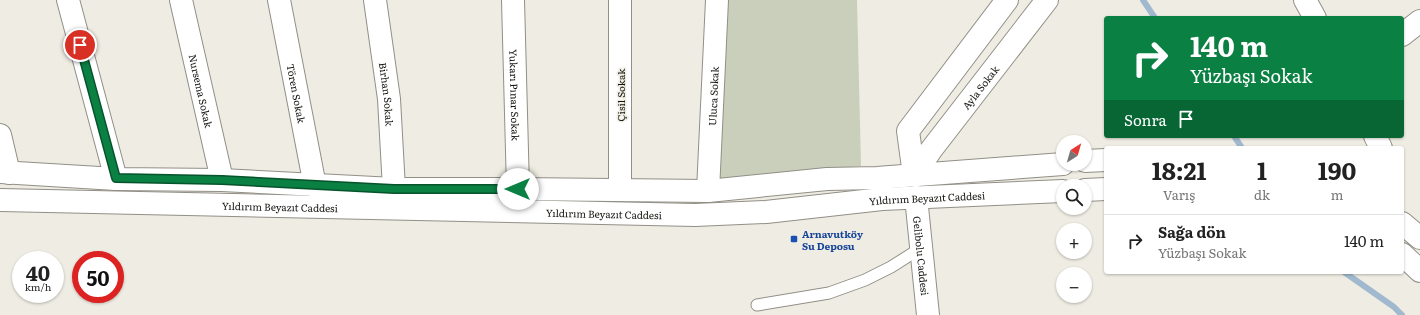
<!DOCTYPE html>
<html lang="tr">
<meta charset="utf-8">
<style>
:root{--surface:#fff;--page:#f6f6f6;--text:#222;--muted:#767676;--line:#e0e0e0}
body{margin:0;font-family:Literata,serif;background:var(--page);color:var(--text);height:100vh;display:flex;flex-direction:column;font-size:15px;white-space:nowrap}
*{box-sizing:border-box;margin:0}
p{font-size:13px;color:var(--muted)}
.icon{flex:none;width:22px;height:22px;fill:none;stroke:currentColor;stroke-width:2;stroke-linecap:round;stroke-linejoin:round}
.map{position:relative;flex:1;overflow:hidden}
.drawer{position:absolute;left:1104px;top:146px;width:300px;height:128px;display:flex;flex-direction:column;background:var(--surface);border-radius:4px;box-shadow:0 1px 3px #0004}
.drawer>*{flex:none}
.banner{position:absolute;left:1104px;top:16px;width:300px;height:122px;border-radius:4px;box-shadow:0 1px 3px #0004;background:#0b8043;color:#fff;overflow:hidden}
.needle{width:26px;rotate:37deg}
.controls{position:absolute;left:1056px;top:135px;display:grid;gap:8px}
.controls a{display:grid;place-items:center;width:36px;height:36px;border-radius:50%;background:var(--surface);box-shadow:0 1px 3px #0004;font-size:20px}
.speed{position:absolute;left:12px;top:251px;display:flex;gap:8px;font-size:20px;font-weight:700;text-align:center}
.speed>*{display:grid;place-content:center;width:52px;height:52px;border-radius:50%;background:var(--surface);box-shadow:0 1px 3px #0004;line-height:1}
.speed small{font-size:10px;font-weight:400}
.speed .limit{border:6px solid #d22;background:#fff;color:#111}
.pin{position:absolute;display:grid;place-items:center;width:34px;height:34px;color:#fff;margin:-17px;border:2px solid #fff;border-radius:50%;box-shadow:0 1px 4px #0007}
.me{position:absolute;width:44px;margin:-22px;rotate:270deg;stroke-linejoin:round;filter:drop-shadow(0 0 3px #0008)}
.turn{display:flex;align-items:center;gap:14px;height:84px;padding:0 20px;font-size:18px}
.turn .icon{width:52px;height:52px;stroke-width:2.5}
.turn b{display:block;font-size:28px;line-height:34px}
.then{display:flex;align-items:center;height:38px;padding:0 20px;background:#0003;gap:8px;font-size:15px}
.eta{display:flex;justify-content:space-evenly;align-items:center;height:68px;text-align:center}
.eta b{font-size:24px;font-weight:700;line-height:28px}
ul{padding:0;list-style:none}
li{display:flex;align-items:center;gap:12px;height:52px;padding:0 20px;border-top:1px solid var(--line)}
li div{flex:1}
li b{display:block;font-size:15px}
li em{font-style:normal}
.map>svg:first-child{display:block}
.green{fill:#c9cfbb}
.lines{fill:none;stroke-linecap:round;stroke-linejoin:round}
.stream{stroke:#a1b9ce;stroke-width:6}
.service-casing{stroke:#918f86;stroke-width:13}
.minor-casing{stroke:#918f86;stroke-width:24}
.tertiary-casing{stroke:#918f86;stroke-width:24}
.secondary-casing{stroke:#918f86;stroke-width:24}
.service{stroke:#fff;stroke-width:11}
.minor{stroke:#fff;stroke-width:22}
.tertiary{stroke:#fff;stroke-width:22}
.secondary{stroke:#fff;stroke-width:22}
.route-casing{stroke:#07532c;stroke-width:10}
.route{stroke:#0b8043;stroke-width:7}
.transit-dot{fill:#1a4fb4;stroke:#efede3;stroke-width:1.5}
.labels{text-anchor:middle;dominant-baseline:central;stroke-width:3;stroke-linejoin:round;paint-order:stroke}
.street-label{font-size:10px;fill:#13130f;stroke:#efede3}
.transit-label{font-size:10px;font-weight:bold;fill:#164399;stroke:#efede3;text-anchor:start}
</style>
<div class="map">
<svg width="1420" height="315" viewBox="0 0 1420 315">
<rect width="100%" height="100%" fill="#efede3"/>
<path class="green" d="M727 0H857L861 166 720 180Z"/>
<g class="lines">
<g class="stream">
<path d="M1143 0 1155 18"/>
<path d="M1234 136 1242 148"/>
<path d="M1344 272 1394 307 1402 315"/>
</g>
<g class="service-casing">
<path id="service" d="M757 305 829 293 865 280 891 267 921 248"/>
</g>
<g class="minor-casing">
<g id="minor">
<path d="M68 0 116 179"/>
<path id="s1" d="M181 0 222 180"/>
<path id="s2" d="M279 0 315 186"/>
<path id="s3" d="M375 0 389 99 394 189"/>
<path id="s4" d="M513 0 518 189"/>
<path d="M1402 35 1420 21"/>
<path d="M0 135 9 173"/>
<path d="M620 190V0"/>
<path id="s5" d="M708 191 717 0"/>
</g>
</g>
<g class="tertiary-casing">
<g id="tertiary">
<path d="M1305 0 1315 18"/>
<path d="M1375 136 1381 148"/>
<path id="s6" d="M914 175 931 150 1047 0"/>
<path d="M914 175 908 131 1007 0"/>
<path id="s7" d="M916 197 928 315"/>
</g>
</g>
<g class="secondary-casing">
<g id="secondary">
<path d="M1085 161 1106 160"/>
<path d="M0 172 116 179 222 180 394 189H518L708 191 827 179 877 178 1063 164"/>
<path d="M1085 190 1106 189"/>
<path id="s8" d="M0 200 695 215 766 212 882 199 1063 191"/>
<path d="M1402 223 1420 238"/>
<path d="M1402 254 1420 271"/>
</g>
</g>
<use href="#service" class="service"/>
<use href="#minor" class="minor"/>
<use href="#tertiary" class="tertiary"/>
<use href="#secondary" class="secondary"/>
</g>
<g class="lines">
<g class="route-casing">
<path id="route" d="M80 45 116 178 222 180 394 189H518"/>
</g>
<use href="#route" class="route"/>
</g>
<rect class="transit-dot" x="790" y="235" width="8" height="8" rx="2"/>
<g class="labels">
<g class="street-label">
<text stroke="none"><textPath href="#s6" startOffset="110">Ayla Sokak</textPath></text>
<text stroke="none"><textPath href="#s1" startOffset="93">Nursema Sokak</textPath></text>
<text stroke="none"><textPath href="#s2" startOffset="95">Tören Sokak</textPath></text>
<text stroke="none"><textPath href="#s3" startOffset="95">Birhan Sokak</textPath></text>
<text stroke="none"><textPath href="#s4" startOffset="95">Yukarı Pınar Sokak</textPath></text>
<text transform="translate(620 95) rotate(-90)">Çisil Sokak</text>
<text stroke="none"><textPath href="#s5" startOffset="95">Uluca Sokak</textPath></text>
<text stroke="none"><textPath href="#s8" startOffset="928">Yıldırım Beyazıt Caddesi</textPath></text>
<text stroke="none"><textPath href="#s8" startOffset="280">Yıldırım Beyazıt Caddesi</textPath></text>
<text stroke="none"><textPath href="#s8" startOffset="604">Yıldırım Beyazıt Caddesi</textPath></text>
<text stroke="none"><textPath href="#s7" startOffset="59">Gelibolu Caddesi</textPath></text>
</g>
<g class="transit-label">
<text x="802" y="233">Arnavutköy<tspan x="802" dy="12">Su Deposu</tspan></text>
</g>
</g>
</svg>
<div class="controls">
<a><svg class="needle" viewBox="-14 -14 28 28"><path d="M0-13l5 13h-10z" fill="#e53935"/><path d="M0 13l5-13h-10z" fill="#767676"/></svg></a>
<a><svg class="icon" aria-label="search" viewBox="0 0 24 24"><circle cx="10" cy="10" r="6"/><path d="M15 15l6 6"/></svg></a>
<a>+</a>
<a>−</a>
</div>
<div class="speed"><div>40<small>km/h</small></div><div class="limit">50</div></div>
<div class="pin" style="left:80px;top:45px;background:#d93025"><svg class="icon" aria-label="arrive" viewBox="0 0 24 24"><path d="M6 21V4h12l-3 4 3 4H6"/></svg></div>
<svg class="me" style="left:518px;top:189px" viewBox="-20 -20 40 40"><circle r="19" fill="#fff"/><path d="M0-13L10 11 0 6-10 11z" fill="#0b8043"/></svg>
<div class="banner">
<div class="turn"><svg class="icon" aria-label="right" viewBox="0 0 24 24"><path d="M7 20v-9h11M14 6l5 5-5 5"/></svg><div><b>140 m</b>Yüzbaşı Sokak</div></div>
<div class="then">Sonra<svg class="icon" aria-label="arrive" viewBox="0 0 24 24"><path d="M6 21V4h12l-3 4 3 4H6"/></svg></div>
</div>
<section class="drawer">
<div class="eta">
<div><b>18:21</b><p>Varış</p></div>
<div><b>1</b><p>dk</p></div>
<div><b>190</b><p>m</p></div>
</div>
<ul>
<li><svg class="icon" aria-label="right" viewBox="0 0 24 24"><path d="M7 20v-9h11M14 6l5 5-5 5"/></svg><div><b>Sağa dön</b><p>Yüzbaşı Sokak</p></div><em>140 m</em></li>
</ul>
</section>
</div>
